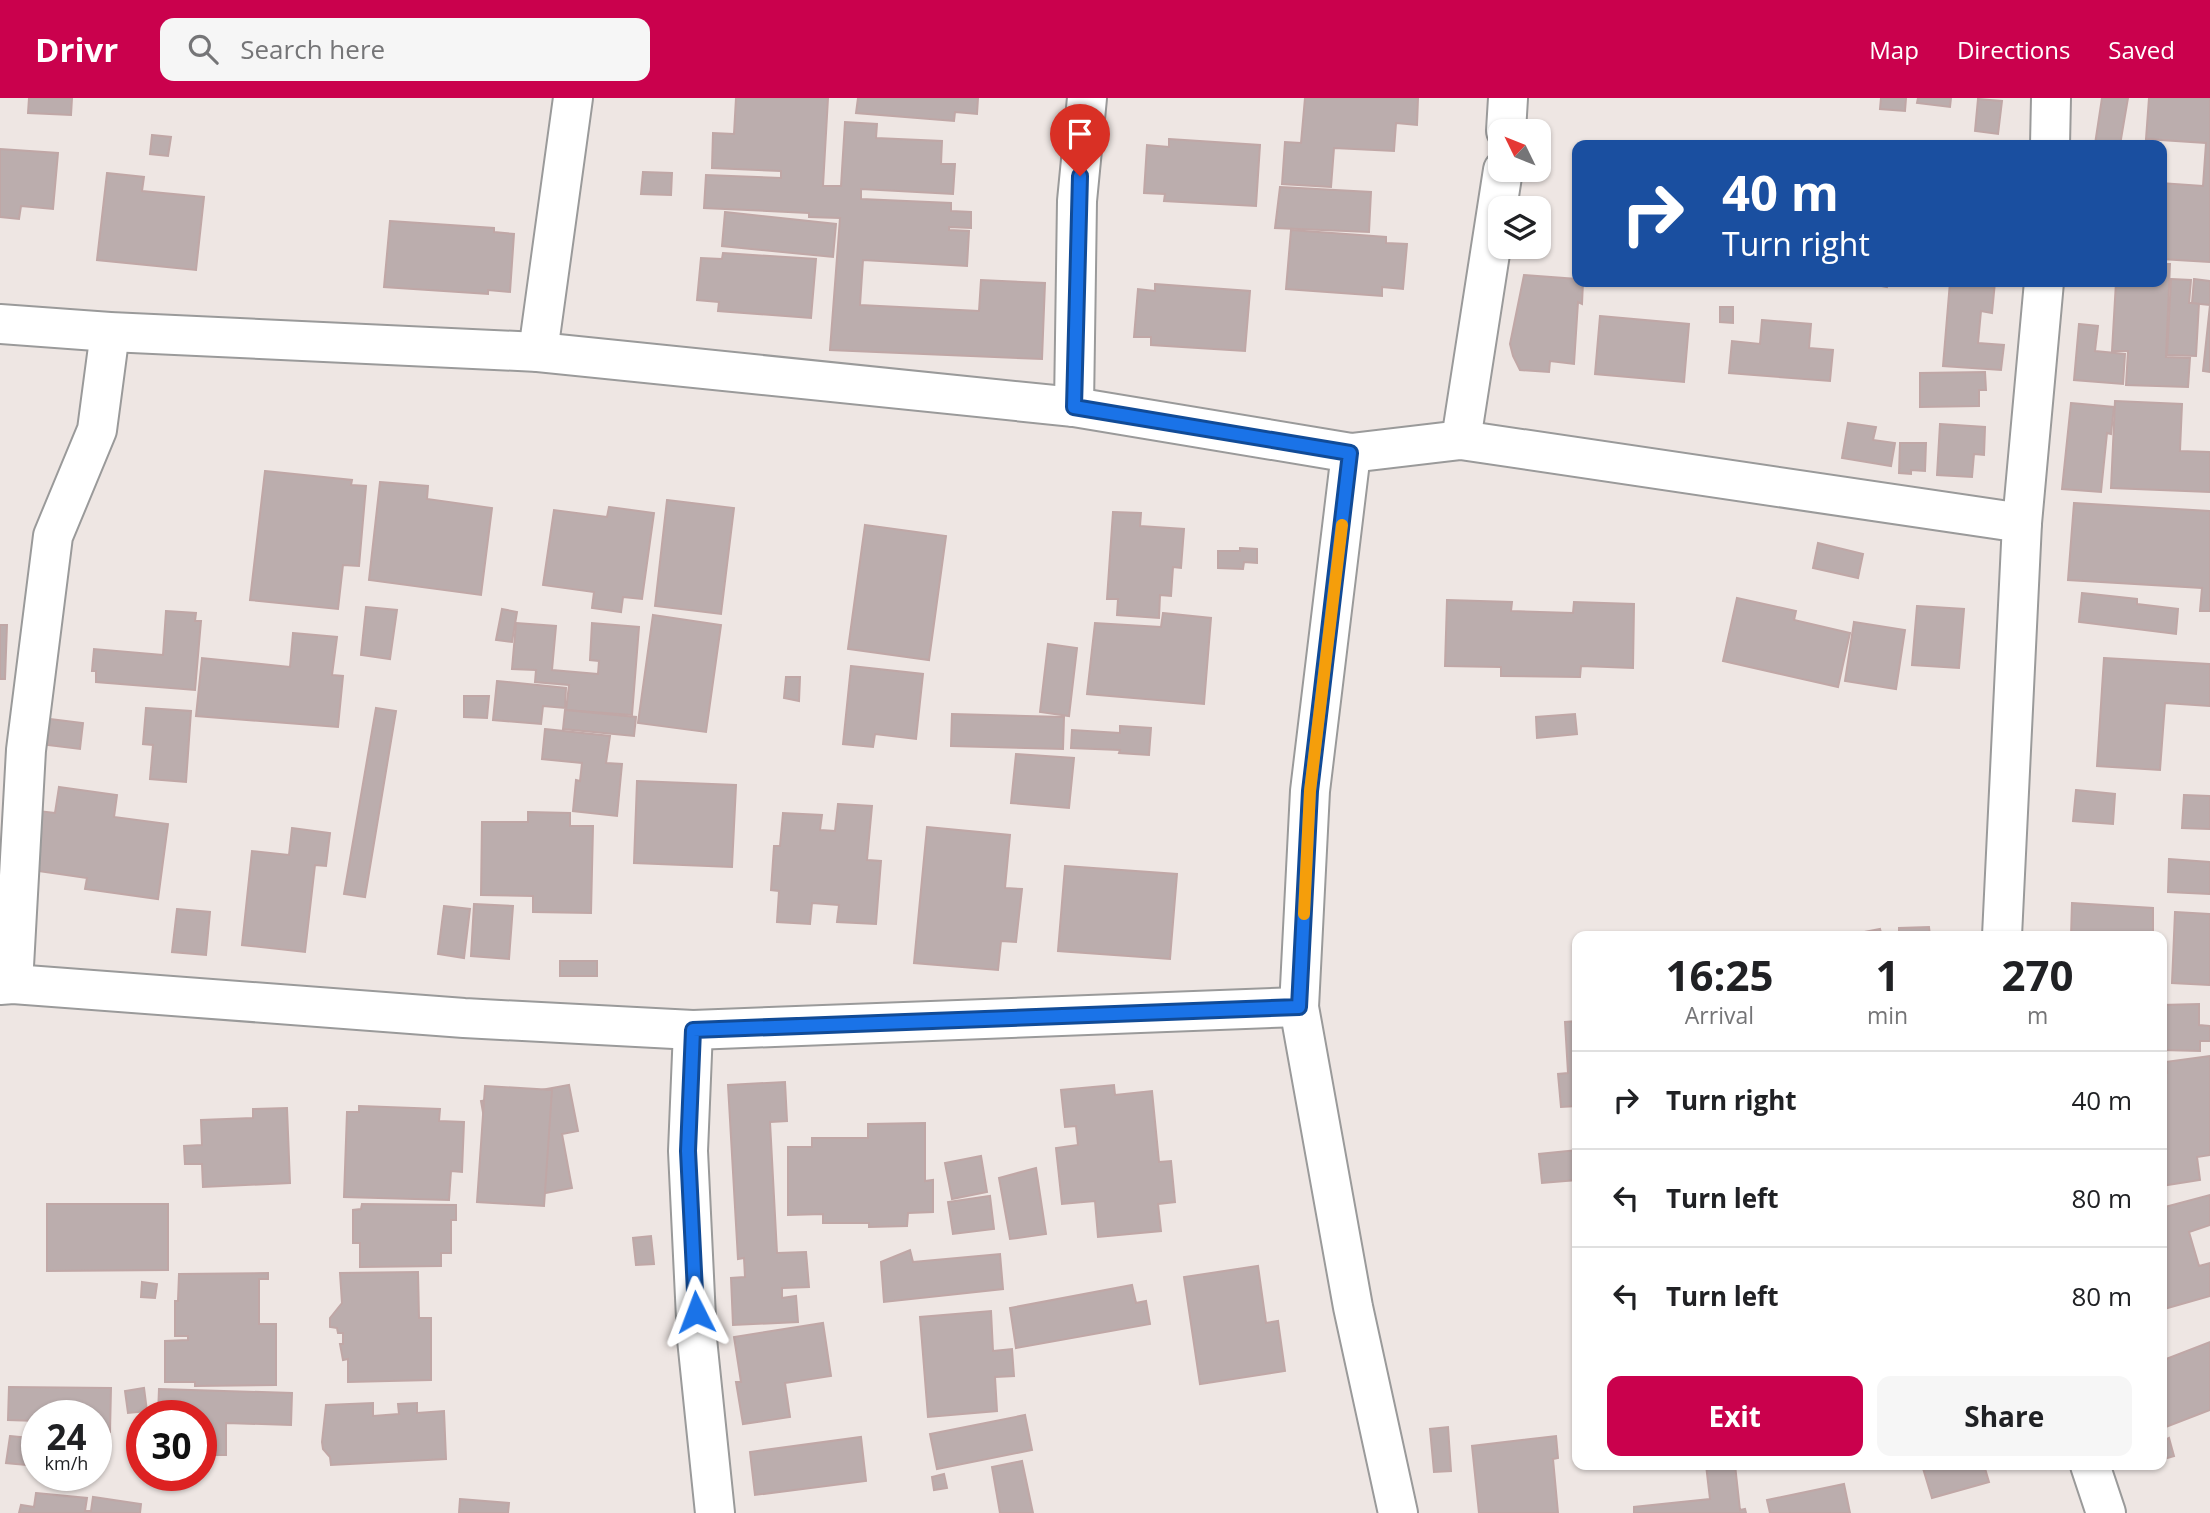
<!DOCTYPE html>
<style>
:root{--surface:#fff;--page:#f6f6f6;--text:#202124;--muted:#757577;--line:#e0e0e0;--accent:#ca014d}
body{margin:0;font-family:"Open Sans",sans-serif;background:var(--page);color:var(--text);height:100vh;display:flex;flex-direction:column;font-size:26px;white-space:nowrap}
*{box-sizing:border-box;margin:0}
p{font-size:23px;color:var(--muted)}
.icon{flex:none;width:38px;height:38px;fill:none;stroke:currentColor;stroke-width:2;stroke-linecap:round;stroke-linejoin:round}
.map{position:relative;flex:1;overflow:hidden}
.drawer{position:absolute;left:1572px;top:833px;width:595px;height:539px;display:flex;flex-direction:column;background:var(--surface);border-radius:14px;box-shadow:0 2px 5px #0004}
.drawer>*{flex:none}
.guide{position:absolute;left:1572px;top:42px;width:595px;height:147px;border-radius:14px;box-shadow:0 2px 5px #0004;background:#1a4fa0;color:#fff;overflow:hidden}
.needle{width:46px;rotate:313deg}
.fabs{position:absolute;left:1488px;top:21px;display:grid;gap:14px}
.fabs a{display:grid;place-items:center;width:63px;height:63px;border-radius:14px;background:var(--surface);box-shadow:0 2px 5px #0004;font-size:35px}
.speed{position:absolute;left:21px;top:1302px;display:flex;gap:14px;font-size:35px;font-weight:700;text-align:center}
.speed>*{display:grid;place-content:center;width:91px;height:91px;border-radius:50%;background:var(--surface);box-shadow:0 2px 5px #0004;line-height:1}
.speed small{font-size:18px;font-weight:400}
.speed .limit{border:10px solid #d22;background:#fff;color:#111}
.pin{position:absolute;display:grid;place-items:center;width:60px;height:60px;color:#fff;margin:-72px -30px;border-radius:50% 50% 50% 0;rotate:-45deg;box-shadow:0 0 7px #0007}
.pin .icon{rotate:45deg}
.me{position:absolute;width:77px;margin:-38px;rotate:357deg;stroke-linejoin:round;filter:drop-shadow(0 0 5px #0008)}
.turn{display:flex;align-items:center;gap:24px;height:147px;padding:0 35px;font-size:32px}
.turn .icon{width:91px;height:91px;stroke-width:2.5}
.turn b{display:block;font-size:49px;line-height:60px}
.eta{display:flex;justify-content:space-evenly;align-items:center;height:119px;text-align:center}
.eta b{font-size:42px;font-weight:700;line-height:49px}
.action{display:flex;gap:14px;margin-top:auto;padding:14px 35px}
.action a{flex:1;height:80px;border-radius:14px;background:var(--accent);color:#fff;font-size:28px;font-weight:700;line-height:80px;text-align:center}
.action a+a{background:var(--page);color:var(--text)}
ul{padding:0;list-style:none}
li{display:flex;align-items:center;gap:21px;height:98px;padding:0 35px;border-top:2px solid var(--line)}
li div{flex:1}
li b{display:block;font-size:26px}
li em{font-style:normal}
header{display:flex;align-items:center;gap:42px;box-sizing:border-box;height:98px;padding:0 35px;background:var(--accent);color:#fff}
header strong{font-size:33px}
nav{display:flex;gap:38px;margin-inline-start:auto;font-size:24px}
.search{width:490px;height:63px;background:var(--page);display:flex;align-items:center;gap:18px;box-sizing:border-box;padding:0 24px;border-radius:14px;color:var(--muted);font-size:26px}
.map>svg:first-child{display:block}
.building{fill:#bbadad;stroke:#c0a7a6;stroke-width:2}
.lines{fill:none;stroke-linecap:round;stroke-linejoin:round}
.minor-casing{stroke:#9a9a9a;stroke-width:42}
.minor{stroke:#fff;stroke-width:38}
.route-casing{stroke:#114b97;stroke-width:18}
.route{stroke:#1a73e8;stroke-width:12}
.slow{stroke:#f59e0b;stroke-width:12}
</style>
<header>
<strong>Drivr</strong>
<div class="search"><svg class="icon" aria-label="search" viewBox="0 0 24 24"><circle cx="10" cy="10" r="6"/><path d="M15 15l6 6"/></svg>Search here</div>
<nav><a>Map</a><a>Directions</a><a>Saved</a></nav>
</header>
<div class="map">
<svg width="2210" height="1415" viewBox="0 0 2210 1415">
<rect width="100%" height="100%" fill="#eee6e3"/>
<g class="building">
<path d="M29 0H72L71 17 28 15Z"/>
<path d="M736 0H828L823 88H841L845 24 877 26 876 40 942 43 941 66H955L953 96 861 91V101L951 105V113L971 114V130L949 129V132L969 133 967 168 863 162 860 207 979 213 981 182 1045 185 1042 261 830 252 840 120 809 119V115L704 110 706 77 781 80V73L712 70 713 35 734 36Z"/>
<path d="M858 0H978L977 16 955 14 954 23 856 15Z"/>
<path d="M1305 0H1418L1417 27 1396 25 1394 53 1334 50 1331 89 1282 86 1285 44 1301 45Z"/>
<path d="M1881 0H1906L1905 13 1880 11Z"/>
<path d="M1918 0H1951L1950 9 1917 5Z"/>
<path d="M2102 0H2128L2120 47 2095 46Z"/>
<path d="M2149 0H2210V164L2161 161V85L2203 88 2206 45 2146 41Z"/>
<path d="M1978 1 2002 3 1998 36 1975 33Z"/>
<path d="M152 37 171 39 168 58 150 56Z"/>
<path d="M1169 41 1260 47 1256 108 1164 103 1165 96 1144 95 1147 47 1169 49Z"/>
<path d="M0 51 58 55 53 111 21 108 19 121 0 119Z"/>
<path d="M643 74 672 75 671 97 641 96Z"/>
<path d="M107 75 144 79 142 93 204 99 196 172 97 162Z"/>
<path d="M1280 89 1371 94 1369 134 1275 130Z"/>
<path d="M725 114 836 126 833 159 722 148Z"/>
<path d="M390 123 494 130V134L514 136 510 194 488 192V196L384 189Z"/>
<path d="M1291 132 1386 139V145L1407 146 1403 191 1382 189V198L1286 191Z"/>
<path d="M723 155 816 161 811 220 718 213 719 204 697 202 701 160 722 161Z"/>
<path d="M2161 166H2170L2166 259 2190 260 2188 289 2126 287 2128 253H2112L2116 184H2161Z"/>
<path d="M1524 177 1577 181V184H1583L1582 206 1578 204 1574 266 1550 263 1549 274 1520 272 1513 258 1510 246Z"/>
<path d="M2171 181 2191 182 2189 205H2199L2196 258 2167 257Z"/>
<path d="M2194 181 2210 183V274L2203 273 2210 207 2192 205Z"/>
<path d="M1861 184H1894H1889L1887 189Z"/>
<path d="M1950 184H1995L1992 215 1981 213 1978 245 2004 247 2001 272 1943 268Z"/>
<path d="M1155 186 1250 193 1245 253 1151 247V239H1134L1138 191 1155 193Z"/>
<path d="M1720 209H1733V225L1720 224Z"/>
<path d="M1600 218 1689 226 1684 284 1595 276Z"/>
<path d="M1762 222 1811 226 1809 250 1833 252 1830 283 1729 275 1732 243 1760 246Z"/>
<path d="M2079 226 2098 228 2095 253 2125 256 2123 286 2074 282Z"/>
<path d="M1985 274 1986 292H1979V308L1920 309V275Z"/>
<path d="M2115 303 2182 306 2180 353 2210 354V394L2111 390Z"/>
<path d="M2071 305 2114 309 2111 336 2107 335 2101 394 2062 391Z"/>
<path d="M1848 325 1876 329 1873 342 1895 345 1891 368 1842 360Z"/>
<path d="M1940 326 1985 329 1984 357 1974 356 1972 379 1937 377Z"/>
<path d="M1900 345H1926L1925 373 1911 372V376L1899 375Z"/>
<path d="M265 373 352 382 351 387 366 388 359 468 343 467 338 511 250 502Z"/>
<path d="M380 384 428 388 427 401 492 410 481 497 369 482Z"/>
<path d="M667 402 734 410 721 516 655 508Z"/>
<path d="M2074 405 2210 413V513H2200L2202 490 2068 482Z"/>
<path d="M609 409 654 415 642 501 623 499 621 514 592 510 594 494 543 487 554 412 607 419Z"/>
<path d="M1113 414 1141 415 1140 428 1184 431 1181 470 1173 469 1171 498 1160 497 1159 520 1117 517 1118 501H1107Z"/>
<path d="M865 427 946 438 929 562 848 551Z"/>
<path d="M1818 445 1863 456 1858 480 1813 470Z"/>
<path d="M1240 450 1257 451V465L1244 464 1243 471 1218 470V453H1240Z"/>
<path d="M2082 495 2137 501V506L2178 511 2176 536 2079 524Z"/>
<path d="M1737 500 1796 513 1794 522 1850 535 1838 589 1723 563Z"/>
<path d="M1447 502 1512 504 1511 513 1573 515 1574 504 1634 506 1633 570 1581 568 1580 579 1501 578V569L1445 568Z"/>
<path d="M1917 508 1964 511 1959 570 1912 567Z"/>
<path d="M366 509 397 512 390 561 361 557Z"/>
<path d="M502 511 517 514 512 544 496 542Z"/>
<path d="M166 513 196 515 195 523H201L195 592 96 584V573H92L94 551 163 557Z"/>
<path d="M1163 515 1211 520 1204 606 1087 596 1095 525 1161 529Z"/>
<path d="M653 517 721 527 706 634 638 625Z"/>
<path d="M1854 524 1905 532 1896 591 1845 583Z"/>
<path d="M516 525 556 528 552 572 598 576 599 563 590 562 592 525 639 529 632 617 566 612 569 587 535 584 536 572 512 571Z"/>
<path d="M0 527H7L5 581H0Z"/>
<path d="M293 535 337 539 332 577 343 578 338 629 196 618 202 560 290 569Z"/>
<path d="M1048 546 1077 550 1069 618 1040 614Z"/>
<path d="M2104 560 2210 566V608L2165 605 2160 672 2097 668Z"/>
<path d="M851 568 923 576 916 641 875 636 873 649 843 646Z"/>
<path d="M786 579H800L799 603 784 600Z"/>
<path d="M497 583 566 590 565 610 543 608 541 626 493 622Z"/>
<path d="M464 598H489L487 620 464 619Z"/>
<path d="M146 610 191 613 186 684 150 681 153 647 143 646Z"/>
<path d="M376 610 396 613 365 799 344 796Z"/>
<path d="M565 612 636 619 634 638 563 631Z"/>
<path d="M952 616 1064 619 1063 651 951 648Z"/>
<path d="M1575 616 1577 636 1537 640 1536 619Z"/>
<path d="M50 621 83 625 80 651 47 647Z"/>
<path d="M1120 628 1151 630 1149 657 1119 655 1120 652 1071 650 1072 632 1120 635Z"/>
<path d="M545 631 610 638 606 665 622 666 617 718 573 713 576 682 580 683 582 665 542 661Z"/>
<path d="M1016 656 1074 660 1069 710 1011 705Z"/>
<path d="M637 683 736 687 732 769 634 765Z"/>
<path d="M59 689 117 697 114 719 168 726 158 801 85 791 87 780 31 772 39 713 55 715Z"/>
<path d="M2076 692 2115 696 2113 726 2073 723Z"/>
<path d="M2184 697 2210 698V731L2182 730Z"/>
<path d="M838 706 872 708 867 762 881 763 876 826 837 824 839 807 812 805 810 826 777 824 779 793 771 792 774 748H780L783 715 822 717 820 732 835 733Z"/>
<path d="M528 714 570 715V728H593L591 815 533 814V798L481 797 482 724H528Z"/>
<path d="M927 729 1010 737 1005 790 1022 791 1016 844 1001 843 998 872 914 865Z"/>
<path d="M292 730 330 735 326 768 315 767 305 854 242 847 252 753 289 757Z"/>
<path d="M2169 761 2210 764V796L2168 794Z"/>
<path d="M1065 768 1177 776 1170 861 1058 853Z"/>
<path d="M2072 805 2153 810V838H2071Z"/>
<path d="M474 806 513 808 509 861 471 858Z"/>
<path d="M444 808 470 811 464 860 438 856Z"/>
<path d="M177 811 210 814 206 857 172 854Z"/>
<path d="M2175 814 2210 816V887L2172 885Z"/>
<path d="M1929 829 1930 838H1899V830Z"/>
<path d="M1880 831 1882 838H1844Z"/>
<rect x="560" y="863" width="37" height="15"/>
<path d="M2199 906V927L2210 928V943H2200V953L2161 952V907Z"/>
<path d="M1577 923V1008L1561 1009 1558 976 1568 975 1565 924Z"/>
<path d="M2210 958V1057L2197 1059 2200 1082 2161 1088V975H2167L2165 964Z"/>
<path d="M785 984 787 1023 770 1024 777 1155 806 1154 809 1189 782 1190V1200L796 1198 798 1224 733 1227 731 1180 745 1179 744 1160 738 1161 728 987Z"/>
<path d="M569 987 578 1033 562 1036 572 1090 499 1104 481 1003Z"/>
<path d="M1114 987 1115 997 1152 993 1159 1064 1171 1063 1175 1104 1158 1106 1161 1133 1098 1139 1095 1103 1062 1106 1056 1050 1078 1047 1076 1028 1065 1029 1061 992Z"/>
<path d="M485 988 552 992 544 1108 477 1104Z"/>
<path d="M359 1008 440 1011 439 1023 464 1024 462 1074 451 1073 449 1102 344 1099 347 1014H359Z"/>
<path d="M287 1010 290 1085 203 1089 202 1066H185L184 1048 202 1047 201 1022 253 1020V1011Z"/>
<path d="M925 1025V1083L933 1082V1114L908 1115 907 1128 869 1129V1125H823V1116L788 1117V1049H812V1040H868V1026Z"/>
<path d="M1577 1052V1082L1542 1085 1539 1056Z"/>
<path d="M981 1058 987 1094 952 1101 945 1065Z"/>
<path d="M1036 1070 1046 1136 1010 1141 999 1080Z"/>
<path d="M2210 1097V1127L2189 1134 2199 1168 2210 1165V1198L2161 1212V1110Z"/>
<path d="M990 1098 994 1131 953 1136 948 1104Z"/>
<path d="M47 1106H168V1172L47 1173Z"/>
<path d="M362 1106 456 1107V1122H451V1155H441V1168L360 1169V1145H353V1112L361 1111Z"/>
<path d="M651 1138 654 1166 636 1167 633 1140Z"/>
<path d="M910 1152 913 1164 1000 1156 1003 1191 884 1204 881 1164Z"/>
<path d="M1258 1168 1266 1225 1278 1223 1285 1273 1200 1286 1184 1179Z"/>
<path d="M418 1174 419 1220H431V1282L348 1284V1261L343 1262 340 1246H343V1235H338L337 1230 330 1229V1220L342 1205 340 1175Z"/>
<path d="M268 1175V1181H259V1226H276V1287L195 1288V1284H165V1243L188 1242V1238H175V1203H178L179 1176Z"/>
<path d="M142 1184 157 1186 155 1200 141 1199Z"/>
<path d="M1132 1187 1136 1205 1146 1203 1150 1226 1016 1250 1010 1210Z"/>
<path d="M991 1213 993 1253 1012 1251 1014 1278 995 1279 997 1313 928 1319 920 1219Z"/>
<path d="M823 1225 831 1278 785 1285 790 1319 743 1326 736 1284H741L734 1239Z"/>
<path d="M2210 1244V1312L2163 1330 2161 1300 2164 1299 2161 1290V1263Z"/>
<path d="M9 1289 111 1290 110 1334 96 1333V1318H37V1323L8 1322Z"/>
<path d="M144 1290 147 1313 128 1315 125 1293Z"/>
<path d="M159 1291 292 1295 291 1327 226 1325V1357H201V1318L158 1316Z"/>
<path d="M373 1305V1318L399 1316 398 1306 417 1305V1315L444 1313 446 1361 331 1367 330 1359 323 1351 322 1344 326 1307Z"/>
<path d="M1025 1317 1032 1352 937 1371 930 1336Z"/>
<path d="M1448 1329 1451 1373 1434 1374 1430 1331Z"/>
<path d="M2164 1336 2165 1342 2169 1340 2174 1358 2161 1362V1337Z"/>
<path d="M10 1338 29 1340 26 1367 6 1365Z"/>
<path d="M1556 1338 1558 1360 1553 1361 1558 1415H1479L1472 1348Z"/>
<path d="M861 1339 866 1383 755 1397 750 1354Z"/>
<path d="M1022 1363 1033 1415H1000L992 1369Z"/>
<path d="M1706 1367H1735L1740 1412 1745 1411 1746 1415H1634V1409L1710 1401Z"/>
<path d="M1922 1367H1984L1989 1384 1932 1400Z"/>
<path d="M944 1376 947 1390 934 1392 932 1379Z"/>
<path d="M1844 1386 1850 1415H1770L1767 1402Z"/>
<path d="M36 1395 87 1400 85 1413H91L93 1399 141 1406 140 1415H19L21 1407 34 1409Z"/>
<path d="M460 1401 509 1405 508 1415H459Z"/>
</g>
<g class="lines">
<g class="minor-casing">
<g id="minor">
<path d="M1506 33 1508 0"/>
<path d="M2050 47 2051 0"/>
<path d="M0 226 110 234 538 254 1074 309 1351 355 1461 342 2022 425"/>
<path d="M538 254 573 0"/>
<path d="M1074 309 1077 103 1087 0"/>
<path d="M1461 342 1503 72"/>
<path d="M1351 355 1310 693 1299 909 1353 1209 1398 1415"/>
<path d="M2002 838 2022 425 2044 184"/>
<path d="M13 886 26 652 53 438 97 332 110 234"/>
<path d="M0 887 13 886 464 920 693 932 1299 909"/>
<path d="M693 932 688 1053 697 1241 715 1415"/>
<path d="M2090 1367 2106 1415"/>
</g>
</g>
<use href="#minor" class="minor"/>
</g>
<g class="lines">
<g class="route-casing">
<path id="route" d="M696 1214 688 1053 693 932 1299 909 1310 693 1350 355 1074 309 1080 78"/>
</g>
<use href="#route" class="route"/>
<path class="slow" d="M1304 816 1310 693 1342 427"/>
</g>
</svg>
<div class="fabs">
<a><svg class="needle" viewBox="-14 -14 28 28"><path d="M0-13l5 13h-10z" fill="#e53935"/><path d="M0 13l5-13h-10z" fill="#757577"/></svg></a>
<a><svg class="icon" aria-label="layers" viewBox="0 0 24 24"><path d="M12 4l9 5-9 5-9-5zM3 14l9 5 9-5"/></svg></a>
</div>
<div class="speed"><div>24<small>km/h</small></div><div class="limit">30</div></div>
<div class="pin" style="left:1080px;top:78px;background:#d93025"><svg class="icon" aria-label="arrive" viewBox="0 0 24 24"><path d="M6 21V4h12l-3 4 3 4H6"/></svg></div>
<svg class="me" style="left:696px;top:1214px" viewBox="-20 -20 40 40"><path d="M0-17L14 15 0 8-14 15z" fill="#1a73e8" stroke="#fff" stroke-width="4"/></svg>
<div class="guide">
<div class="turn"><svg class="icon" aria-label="right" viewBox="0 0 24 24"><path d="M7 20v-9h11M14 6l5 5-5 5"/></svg><div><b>40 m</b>Turn right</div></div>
</div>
<section class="drawer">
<div class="eta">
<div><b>16:25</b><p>Arrival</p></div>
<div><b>1</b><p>min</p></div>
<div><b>270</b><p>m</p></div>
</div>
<ul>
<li><svg class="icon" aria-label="right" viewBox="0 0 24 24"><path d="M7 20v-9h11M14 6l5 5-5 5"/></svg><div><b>Turn right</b></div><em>40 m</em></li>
<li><svg class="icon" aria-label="left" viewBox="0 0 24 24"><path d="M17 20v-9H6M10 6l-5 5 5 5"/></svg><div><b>Turn left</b></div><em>80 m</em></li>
<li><svg class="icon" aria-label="left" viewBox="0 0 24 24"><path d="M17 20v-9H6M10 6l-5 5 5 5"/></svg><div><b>Turn left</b></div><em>80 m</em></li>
</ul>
<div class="action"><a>Exit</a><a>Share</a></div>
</section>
</div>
